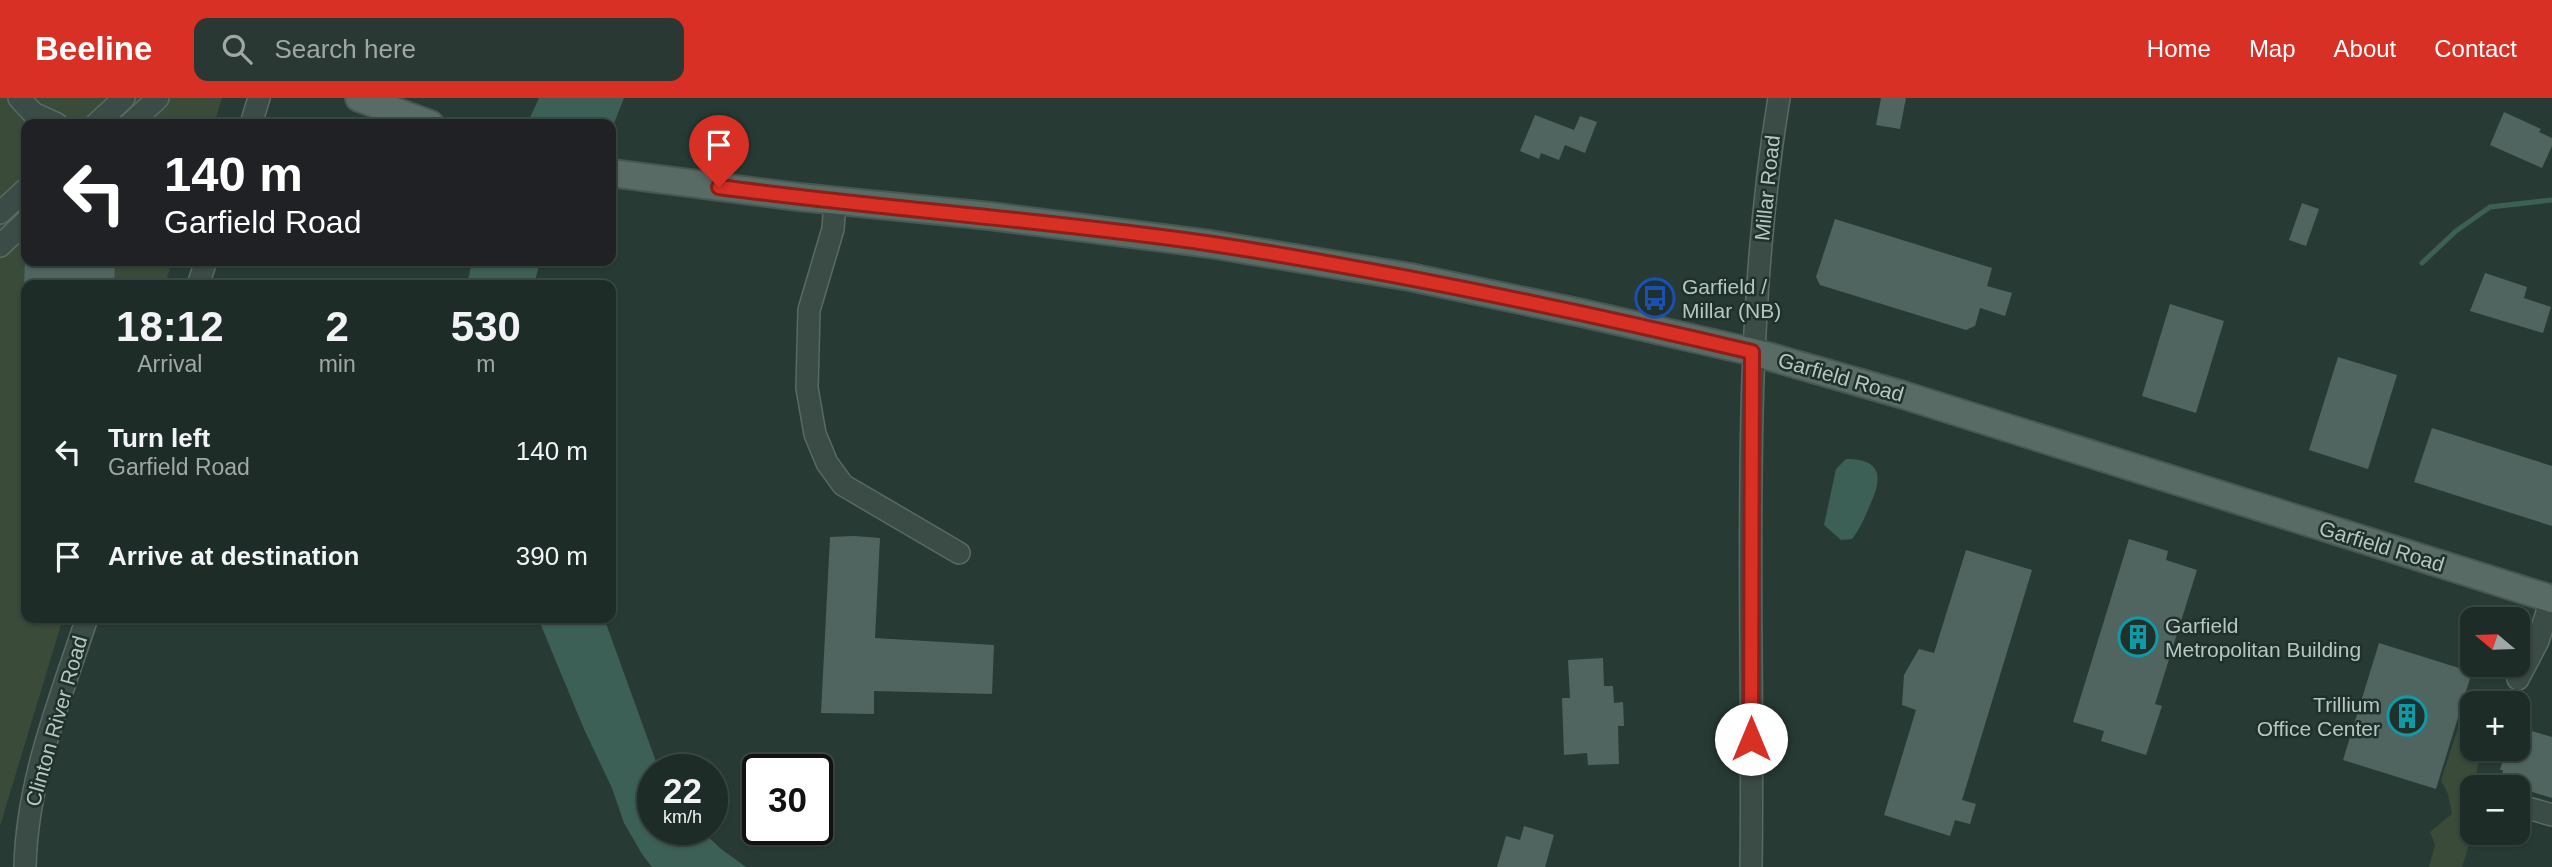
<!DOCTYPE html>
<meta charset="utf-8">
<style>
:root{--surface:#1d2c27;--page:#2a3833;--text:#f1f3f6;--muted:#a0a7a7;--line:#3b4844;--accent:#d93025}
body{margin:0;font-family:Helvetica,sans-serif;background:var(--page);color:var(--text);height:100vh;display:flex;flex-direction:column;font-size:26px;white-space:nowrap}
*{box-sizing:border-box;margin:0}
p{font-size:23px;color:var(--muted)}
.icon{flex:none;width:38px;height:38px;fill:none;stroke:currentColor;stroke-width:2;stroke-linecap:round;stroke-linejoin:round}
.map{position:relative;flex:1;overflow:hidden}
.drawer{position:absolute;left:21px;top:182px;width:595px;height:343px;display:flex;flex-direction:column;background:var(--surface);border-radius:14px;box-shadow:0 2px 5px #0004,0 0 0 2px var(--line)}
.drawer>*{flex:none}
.guide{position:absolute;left:21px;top:21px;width:595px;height:147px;border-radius:14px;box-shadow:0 2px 5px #0004,0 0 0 2px var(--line);background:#202124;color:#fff;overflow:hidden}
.needle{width:46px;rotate:289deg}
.fabs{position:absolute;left:2460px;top:509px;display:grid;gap:14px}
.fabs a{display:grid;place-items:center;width:70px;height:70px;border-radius:14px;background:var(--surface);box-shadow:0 2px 5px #0004,0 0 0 2px var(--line);font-size:35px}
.speed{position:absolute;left:637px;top:656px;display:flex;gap:14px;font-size:35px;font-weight:700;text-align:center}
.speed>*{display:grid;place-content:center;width:91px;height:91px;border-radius:50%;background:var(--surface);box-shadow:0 2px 5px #0004,0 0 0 2px var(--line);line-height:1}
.speed small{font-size:18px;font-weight:400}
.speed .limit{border:4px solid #111;border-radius:10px;background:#fff;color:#111}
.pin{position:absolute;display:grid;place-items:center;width:60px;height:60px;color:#fff;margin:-72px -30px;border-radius:50% 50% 50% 0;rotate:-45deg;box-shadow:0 0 7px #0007}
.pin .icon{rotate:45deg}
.me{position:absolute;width:77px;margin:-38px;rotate:0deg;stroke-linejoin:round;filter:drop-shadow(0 0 5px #0008)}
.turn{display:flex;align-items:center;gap:24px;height:147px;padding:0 28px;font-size:32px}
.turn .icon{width:91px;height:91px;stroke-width:2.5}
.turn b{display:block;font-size:49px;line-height:60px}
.eta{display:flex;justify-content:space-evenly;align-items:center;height:119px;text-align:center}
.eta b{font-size:42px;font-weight:700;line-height:49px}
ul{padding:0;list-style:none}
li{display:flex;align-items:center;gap:21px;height:105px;padding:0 28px}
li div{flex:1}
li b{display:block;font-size:26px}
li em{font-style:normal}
header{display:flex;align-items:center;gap:42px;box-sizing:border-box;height:98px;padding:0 35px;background:var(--accent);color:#fff}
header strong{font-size:33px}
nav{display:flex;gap:38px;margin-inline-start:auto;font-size:24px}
.search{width:490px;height:63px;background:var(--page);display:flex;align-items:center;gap:18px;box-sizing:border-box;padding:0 24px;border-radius:14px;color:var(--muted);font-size:26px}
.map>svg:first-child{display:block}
.green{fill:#3a4c39}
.water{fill:#3d6056}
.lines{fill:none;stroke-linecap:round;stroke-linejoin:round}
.stream{stroke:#3d6056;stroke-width:5}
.building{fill:#506560}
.minor-casing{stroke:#596964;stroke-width:24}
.major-casing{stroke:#475752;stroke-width:30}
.minor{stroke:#3b4b46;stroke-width:21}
.major{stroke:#596b65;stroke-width:26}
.route-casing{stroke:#8d1f18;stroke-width:18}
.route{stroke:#d93025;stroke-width:12}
.labels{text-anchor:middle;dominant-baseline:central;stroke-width:5;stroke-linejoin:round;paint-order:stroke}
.street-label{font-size:21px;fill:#b6c6c2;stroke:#20302b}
.poi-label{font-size:21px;fill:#b6c6c2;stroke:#20302b;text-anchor:start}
</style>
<header>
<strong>Beeline</strong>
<div class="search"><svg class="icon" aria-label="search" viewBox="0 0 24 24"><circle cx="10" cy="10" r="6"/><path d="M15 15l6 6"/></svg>Search here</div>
<nav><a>Home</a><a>Map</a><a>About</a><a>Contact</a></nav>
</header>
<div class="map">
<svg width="2552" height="769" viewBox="0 0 2552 769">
<rect width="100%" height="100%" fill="#273b34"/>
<g class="green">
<path d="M0 0H222L214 26H26V163H172L165 187H26V520H63L0 728Z"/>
<path d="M2487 596 2496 601 2497 605 2473 606V651H2481L2476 677 2478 689 2473 690V735L2462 769H2429L2435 747 2430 734 2452 716 2448 696 2441 682 2466 607 2474 599Z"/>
</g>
<g class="water">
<path d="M539 0H624L611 33V26H527Z"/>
<path d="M472 163H540L534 187H467Z"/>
<path d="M1846 361C1882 361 1883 379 1870 407 1865 419 1860 431 1852 441L1841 442 1824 427 1836 371Z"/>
<path d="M538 520H604L659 672H653V732H701L721 751 746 769H652L642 756 624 725 612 690 584 631Z"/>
</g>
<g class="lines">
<path class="stream" d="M2422 165 2456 133 2490 109 2552 102"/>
</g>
<g class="building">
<path d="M1881 0H1906L1900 31 1876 27Z"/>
<path d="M2504 14 2541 31 2539 34 2552 40V48L2542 70 2490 47Z"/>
<path d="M1535 17 1574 32 1580 18 1597 24 1585 55 1565 47 1559 62 1541 55 1539 61 1520 53Z"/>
<path d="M2302 105 2319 111 2306 148 2289 142Z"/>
<path d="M1835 121 1992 170 1987 188 2012 195 2005 218 1980 210 1975 228 1966 232 1820 187 1816 179Z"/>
<path d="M25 163H115L114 187H24Z"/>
<path d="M2485 175 2527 189 2524 200 2551 209 2543 235 2470 213Z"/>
<path d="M2170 206 2224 223 2196 315 2142 298Z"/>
<path d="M2338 259 2397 277 2368 371 2309 352Z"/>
<path d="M2432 330 2552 368V428L2414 384Z"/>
<path d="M854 438 880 440 875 540 994 547 992 596 874 593V616L821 615 830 439Z"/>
<path d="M2129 441 2168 453 2166 462 2197 472 2155 606 2162 608 2146 657 2101 643 2104 633 2073 624Z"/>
<path d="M1966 452 2032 472 1962 702 1976 706 1970 726 1955 722 1950 738 1884 717 1916 612 1902 607 1904 577 1919 551 1934 555Z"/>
<path d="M2379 545 2472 574 2436 691 2343 662Z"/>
<path d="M1603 560 1604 588H1613L1614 605 1623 604 1624 628H1618L1619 666 1588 667 1587 655 1564 657 1562 600H1570L1568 562Z"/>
<path d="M2518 629 2552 639V700L2500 684 2503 672H2500L2506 651H2518Z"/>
<path d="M1524 728 1554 737 1545 769H1497L1506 738 1520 742Z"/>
</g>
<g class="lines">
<g class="minor-casing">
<g id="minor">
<path d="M19 0 33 15 57 26"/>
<path d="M96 26 124 0"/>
<path d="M130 26 158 0"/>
<path d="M251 26 259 0"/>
<path d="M835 103 833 131 809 212 807 290 815 336 827 365 843 387 959 455"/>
<path d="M0 115 26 91"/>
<path d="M0 148 26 123"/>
<path d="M198 187 206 163"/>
<path d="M2518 581 2538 543 2551 501"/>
<path d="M2521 708 2552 717"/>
<path d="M25 769C27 682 60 601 87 520"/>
<path d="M1751 769C1755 513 1737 254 1779 0"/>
</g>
</g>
<g class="major-casing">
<g id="major">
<path d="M359 0 430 26"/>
<path d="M611 75 799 99 990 118 1210 146 1410 179 1582 215 1753 254 1900 296 2552 501"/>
</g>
</g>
<use href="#minor" class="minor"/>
<use href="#major" class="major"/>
</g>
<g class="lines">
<g class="route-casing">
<path id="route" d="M719 89C883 111 1049 122 1213 146 1394 174 1574 212 1752 254L1751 641"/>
</g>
<use href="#route" class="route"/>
</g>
<defs>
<g id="bus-ring" transform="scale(2.0125)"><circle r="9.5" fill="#20302b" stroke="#1a4fb4" stroke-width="1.5"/><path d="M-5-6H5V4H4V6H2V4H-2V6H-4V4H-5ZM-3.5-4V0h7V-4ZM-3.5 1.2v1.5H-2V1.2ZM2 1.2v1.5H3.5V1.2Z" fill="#1a4fb4"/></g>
<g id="building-ring" transform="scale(2.0125)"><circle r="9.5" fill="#20302b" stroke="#0f9aa8" stroke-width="1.5"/><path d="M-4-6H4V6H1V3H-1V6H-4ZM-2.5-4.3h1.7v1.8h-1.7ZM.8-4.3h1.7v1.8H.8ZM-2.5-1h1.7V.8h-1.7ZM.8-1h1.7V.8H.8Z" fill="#0f9aa8"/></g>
</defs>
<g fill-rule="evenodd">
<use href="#bus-ring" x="1655" y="200"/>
<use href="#building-ring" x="2138" y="539"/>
<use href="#building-ring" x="2407" y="618"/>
</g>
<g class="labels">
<g class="street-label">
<text transform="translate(1767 90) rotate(-84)">Millar Road</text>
<text transform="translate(1841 279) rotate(16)">Garfield Road</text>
<text transform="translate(2382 448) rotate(17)">Garfield Road</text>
<text transform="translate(56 623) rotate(-74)">Clinton River Road</text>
</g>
<g class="poi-label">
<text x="1682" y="188">Garfield /<tspan x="1682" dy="24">Millar (NB)</tspan></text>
<text x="2165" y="527">Garfield<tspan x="2165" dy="24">Metropolitan Building</tspan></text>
<text x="2380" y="606" text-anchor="end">Trillium<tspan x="2380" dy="24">Office Center</tspan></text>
</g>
</g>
</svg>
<div class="fabs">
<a><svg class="needle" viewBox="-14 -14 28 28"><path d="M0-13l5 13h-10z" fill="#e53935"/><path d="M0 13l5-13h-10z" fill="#a0a7a7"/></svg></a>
<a>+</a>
<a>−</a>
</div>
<div class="speed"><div>22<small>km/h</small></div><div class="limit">30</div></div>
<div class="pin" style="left:719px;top:89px;background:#d93025"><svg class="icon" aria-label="arrive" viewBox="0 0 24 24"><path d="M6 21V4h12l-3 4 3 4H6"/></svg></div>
<svg class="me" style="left:1751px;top:641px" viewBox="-20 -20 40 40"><circle r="19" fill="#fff"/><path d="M0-13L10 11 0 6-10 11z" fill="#d93025"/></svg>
<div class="guide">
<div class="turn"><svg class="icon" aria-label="left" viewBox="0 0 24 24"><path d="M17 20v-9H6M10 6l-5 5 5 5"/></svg><div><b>140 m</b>Garfield Road</div></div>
</div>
<section class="drawer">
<div class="eta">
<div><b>18:12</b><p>Arrival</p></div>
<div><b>2</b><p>min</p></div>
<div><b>530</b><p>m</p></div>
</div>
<ul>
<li><svg class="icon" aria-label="left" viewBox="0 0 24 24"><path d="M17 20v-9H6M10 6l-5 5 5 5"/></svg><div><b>Turn left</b><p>Garfield Road</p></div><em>140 m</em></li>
<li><svg class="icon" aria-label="arrive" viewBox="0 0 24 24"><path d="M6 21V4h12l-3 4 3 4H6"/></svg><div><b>Arrive at destination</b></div><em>390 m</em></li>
</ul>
</section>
</div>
